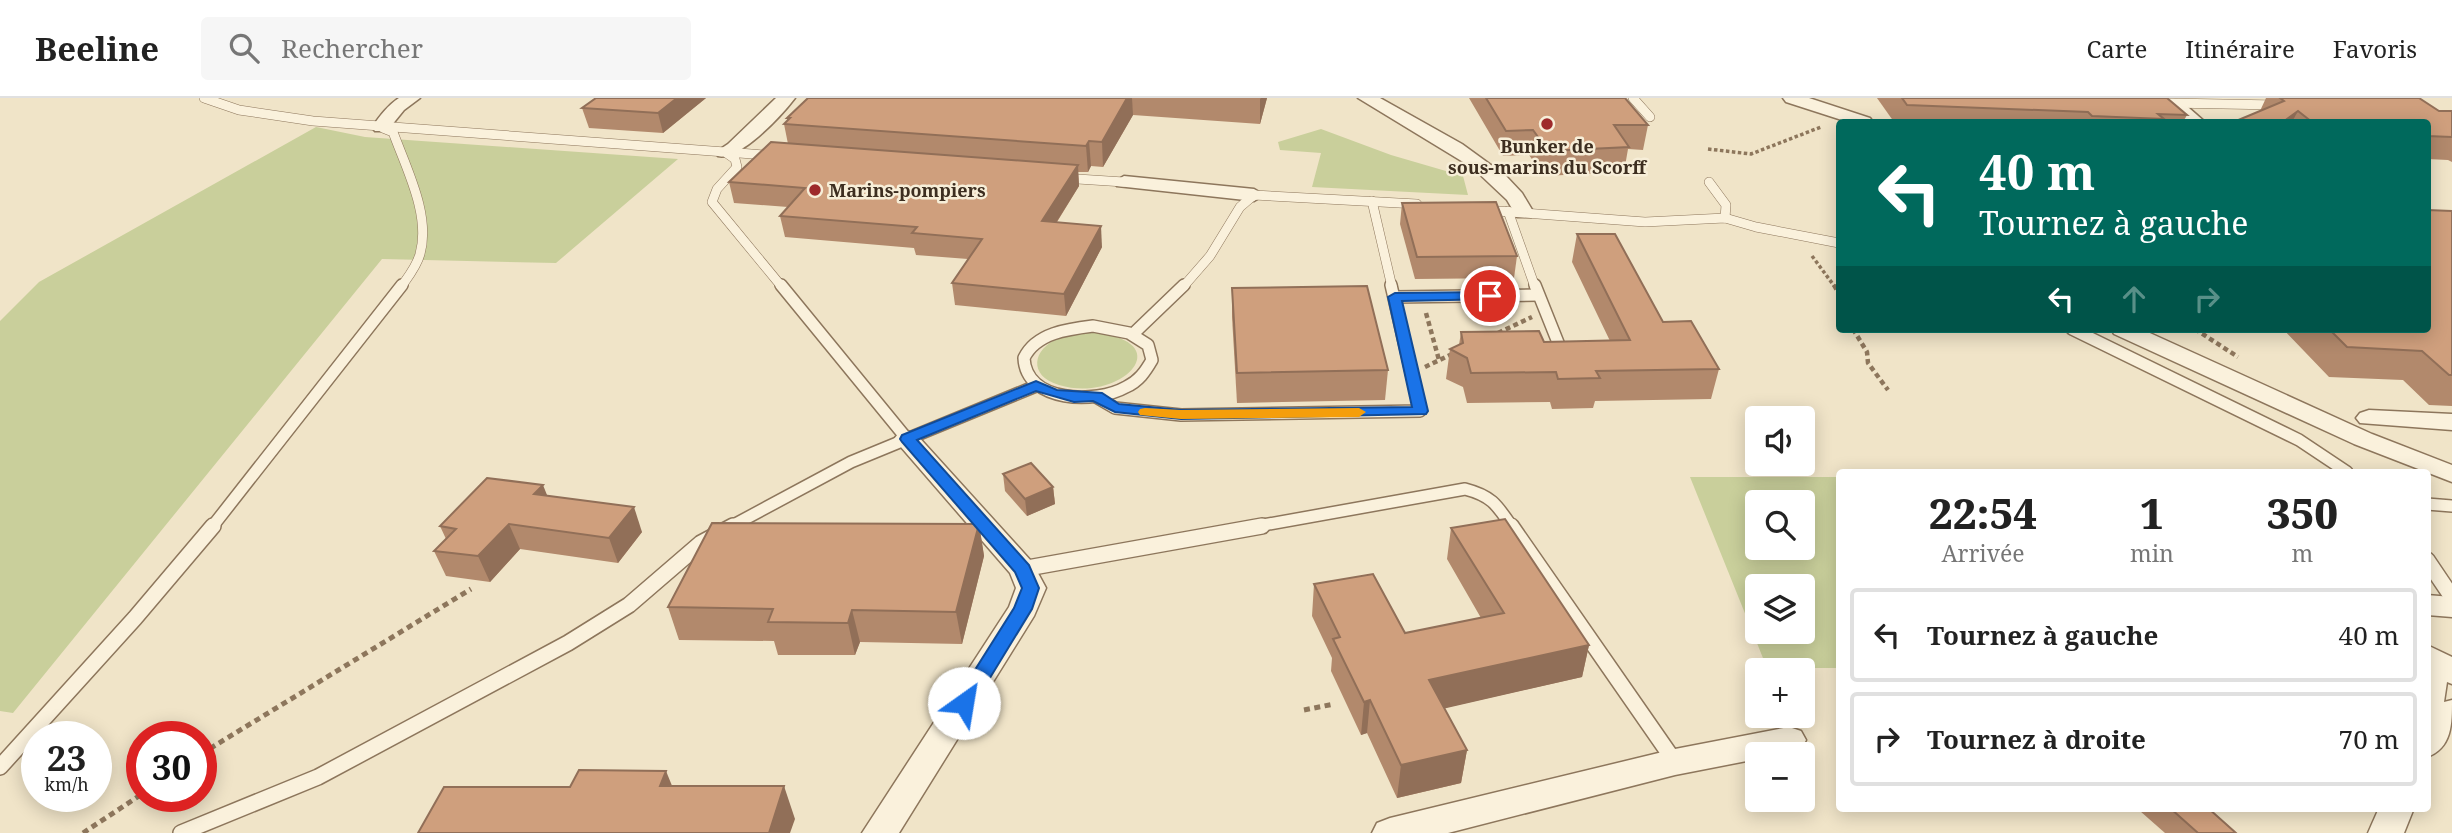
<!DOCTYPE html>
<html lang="fr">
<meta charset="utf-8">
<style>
:root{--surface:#fff;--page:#f6f6f6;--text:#222;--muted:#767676;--line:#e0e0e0}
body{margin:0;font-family:"Noto Serif",serif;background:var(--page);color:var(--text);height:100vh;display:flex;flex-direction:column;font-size:26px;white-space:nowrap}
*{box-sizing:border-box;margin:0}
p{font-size:23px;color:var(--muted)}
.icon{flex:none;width:38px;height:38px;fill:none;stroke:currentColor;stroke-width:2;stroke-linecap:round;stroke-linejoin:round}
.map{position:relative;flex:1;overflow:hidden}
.panel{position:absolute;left:1836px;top:371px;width:595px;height:343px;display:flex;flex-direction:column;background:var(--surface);border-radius:7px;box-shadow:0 4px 18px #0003}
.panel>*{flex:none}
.hud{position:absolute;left:1836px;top:21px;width:595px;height:214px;border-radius:7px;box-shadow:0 4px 18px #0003;background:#00695c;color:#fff;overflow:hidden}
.fabs{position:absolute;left:1745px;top:308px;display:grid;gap:14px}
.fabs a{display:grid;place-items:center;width:70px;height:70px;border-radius:7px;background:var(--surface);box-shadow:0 4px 18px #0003;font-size:35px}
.speed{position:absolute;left:21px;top:623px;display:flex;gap:14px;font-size:35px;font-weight:700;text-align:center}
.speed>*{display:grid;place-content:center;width:91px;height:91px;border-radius:50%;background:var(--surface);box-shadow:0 4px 18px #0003;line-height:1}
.speed small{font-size:18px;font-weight:400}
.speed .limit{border:10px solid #d22;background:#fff;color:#111}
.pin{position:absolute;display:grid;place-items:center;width:60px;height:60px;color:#fff;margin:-30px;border:4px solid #fff;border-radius:50%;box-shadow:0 2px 7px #0007}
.me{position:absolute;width:77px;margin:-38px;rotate:32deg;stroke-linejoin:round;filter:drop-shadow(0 0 5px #0008)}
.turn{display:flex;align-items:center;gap:24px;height:147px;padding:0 28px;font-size:32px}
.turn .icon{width:91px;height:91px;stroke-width:2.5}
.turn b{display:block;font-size:49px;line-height:60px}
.lanes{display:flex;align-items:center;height:66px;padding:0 28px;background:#0003;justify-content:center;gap:35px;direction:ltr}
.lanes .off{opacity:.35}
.eta{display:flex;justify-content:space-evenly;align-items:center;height:119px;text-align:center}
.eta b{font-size:42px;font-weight:800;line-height:49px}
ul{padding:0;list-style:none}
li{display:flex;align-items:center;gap:21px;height:94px;margin:0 14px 10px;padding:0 14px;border:4px solid var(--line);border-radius:7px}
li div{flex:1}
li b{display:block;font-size:26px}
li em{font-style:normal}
header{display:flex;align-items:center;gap:42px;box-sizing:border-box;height:98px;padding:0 35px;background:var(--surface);border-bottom:2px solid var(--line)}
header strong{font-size:33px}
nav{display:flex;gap:38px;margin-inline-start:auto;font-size:24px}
.search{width:490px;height:63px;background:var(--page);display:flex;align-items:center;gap:18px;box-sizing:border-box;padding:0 24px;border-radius:7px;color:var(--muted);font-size:26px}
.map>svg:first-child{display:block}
.green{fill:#c9cf9b;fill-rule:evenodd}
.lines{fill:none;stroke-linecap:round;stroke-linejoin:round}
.service-far2-casing{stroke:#8d765c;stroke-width:10}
.service-far1-casing{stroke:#8d765c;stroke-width:14}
.service-casing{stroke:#8d765c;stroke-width:18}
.minor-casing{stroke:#8d765c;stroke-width:3}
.path-far2{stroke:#8d765c;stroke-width:3.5;stroke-dasharray:3.5 2.5;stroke-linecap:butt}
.path-far1{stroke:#8d765c;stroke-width:4.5;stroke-dasharray:5 3.5;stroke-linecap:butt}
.path{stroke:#8d765c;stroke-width:5;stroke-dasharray:6 4.5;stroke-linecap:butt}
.service-far2{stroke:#faf1dc;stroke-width:9}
.service-far1{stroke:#faf1dc;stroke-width:11}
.service{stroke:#faf1dc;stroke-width:15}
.minor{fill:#faf1dc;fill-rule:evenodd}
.wall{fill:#b2896c}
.shaded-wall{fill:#916f58}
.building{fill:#cf9f7d;stroke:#916f58;stroke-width:2}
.route{fill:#1a73e8;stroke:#114b97;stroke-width:2}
.slow{fill:#f59e0b}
.poi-dot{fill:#9e2a2b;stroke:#f7eed8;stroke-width:2.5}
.labels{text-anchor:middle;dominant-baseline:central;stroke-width:5;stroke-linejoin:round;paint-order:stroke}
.far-poi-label{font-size:18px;font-weight:bold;fill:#3d2e20;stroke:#f7eed8}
</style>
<header>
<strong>Beeline</strong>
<div class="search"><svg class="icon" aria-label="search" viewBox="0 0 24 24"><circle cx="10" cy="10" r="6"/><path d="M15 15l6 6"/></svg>Rechercher</div>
<nav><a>Carte</a><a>Itinéraire</a><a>Favoris</a></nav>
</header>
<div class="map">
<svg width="2452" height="735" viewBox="0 0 2452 735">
<rect width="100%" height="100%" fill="#f0e4c8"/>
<g class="green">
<path d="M316 29 365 39 678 61 556 165 382 161 13 615 0 613V223L39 184Z"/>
<path d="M1321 31 1391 57 1463 78 1468 97 1312 89 1321 55 1280 52 1278 44Z"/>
<path d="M1091 234C1183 243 1120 306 1059 287 1028 278 1032 251 1059 240 1069 236 1080 235 1091 234Z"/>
<path d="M1690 379H1839V570H1767ZM1757 404H1802V450H1757ZM1757 488H1802V534H1757Z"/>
</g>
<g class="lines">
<g class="service-far2-casing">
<g id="service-far2">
<path d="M204 0 239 12 313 23 725 54 735 61 737 69 717 91 712 104 782 189"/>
<path d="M1633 0 1650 19"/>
<path d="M2169 5 2277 7"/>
<path d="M383 30 393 34C406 70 431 117 420 156 417 168 408 179 401 189"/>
<path d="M727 54 775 58"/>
<path d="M1062 80 1124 84"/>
<path d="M1709 84 1726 107 1725 120"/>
<path d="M1372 103 1392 189"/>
<path d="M1484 112 1645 124 1725 120 1756 129 1839 145"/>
<path d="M1508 113 1535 189"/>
<path d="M1183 189 1210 158 1240 109 1254 97 1417 106"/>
</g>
</g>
<g class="service-far1-casing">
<g id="service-far1">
<path d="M781 187 907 341"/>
<path d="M1535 187 1563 257"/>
<path d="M1395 199 1538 197"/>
<path d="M1093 228 1129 235 1148 247 1152 262C1145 274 1139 283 1126 289 1096 306 1026 305 1024 260 1036 235 1068 231 1093 228Z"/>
<path d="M2072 231 2299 342 2347 374"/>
<path d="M1133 236 1184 187"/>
<path d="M1096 299 1115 310 1181 317 1420 313 1391 187"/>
<path d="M2427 406 2452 408"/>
<path d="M212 429 402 187"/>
<path d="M730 429 851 364 1036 288"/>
<path d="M1252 429 1465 391C1492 398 1497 407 1512 429"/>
</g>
</g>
<g class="service-casing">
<g id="service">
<path d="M1511 428 1675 664"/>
<path d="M2427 462 2452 499"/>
<path d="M1022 471 1262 428"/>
<path d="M0 669 135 520 213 428"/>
<path d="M181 735 318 679 568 545 629 507 701 445 733 428"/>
</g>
</g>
<g class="minor-casing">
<g id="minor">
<path d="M399 0H420L404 12 387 33H375L372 29C380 18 388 7 399 0Z"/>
<path d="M776 0H795C782 17 740 63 718 58L716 54 728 46Z"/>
<path d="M1358 0H1380L1462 46 1506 78 1522 95 1534 115 1531 119H1517L1507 102 1473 70Z"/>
<path d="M1783 0H1809L1870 20 1873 24H1848L1786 4Z"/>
<path d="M2175 2 2181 3 2205 24H2187L2166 7Z"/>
<path d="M1124 78 1254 91 1264 97 1254 103 1117 88 1114 84Z"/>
<path d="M2111 231H2141L2372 336 2452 367V384L2354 346 2114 236Z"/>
<path d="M2369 312 2452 316V332L2360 325 2356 320 2360 315Z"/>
<path d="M907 333 916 336 1032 464 1046 490 1034 518 899 735H862L1009 509 1016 490 1010 475 894 341 898 336Z"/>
<path d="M2427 497 2452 499V519L2427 517Z"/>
<path d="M2427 547 2452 559V586L2447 584 2444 604 2452 602C2452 626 2452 650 2427 659V622L2430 618 2427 619Z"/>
<path d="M1789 629 1801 633 1806 642 1801 651 1782 656H1757V661L1675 677 1448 735H1372L1377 725 1390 720 1675 651Z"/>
<path d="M2379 710H2414L2404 735H2368Z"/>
</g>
</g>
<g class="path-far2">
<path d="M1708 51 1751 56 1821 29"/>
<path d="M1812 158 1835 189"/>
</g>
<g class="path-far1">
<path d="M1834 187 1839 196V208"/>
<path d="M1426 215 1439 262"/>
<path d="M1853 231 1867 254 1868 265 1888 292"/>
<path d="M2195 231 2238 259"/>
<path d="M1498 235 1532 219"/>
<path d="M1425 269 1452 256"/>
</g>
<g class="path">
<path d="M1304 612 1334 606"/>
<path d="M201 656 471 491"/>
<path d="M83 735 142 696"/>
</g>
<use href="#service-far2" class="service-far2"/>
<use href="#service-far1" class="service-far1"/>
<use href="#service" class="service"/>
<use href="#minor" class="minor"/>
</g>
<g class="wall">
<path d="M706 0 663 35 589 30 582 10Z"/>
<path d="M808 0H1267L1260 26 1133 17 1103 69 1091 68 1088 74H1078L1079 88 1057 124 1102 149 1066 218 955 207 952 185 968 161 916 157 914 150 785 139 780 118 788 109 734 105 729 84 788 46 784 26 787 23V20Z"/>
<path d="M1469 0H1625L1648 27 1643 52 1628 51 1624 74 1544 78 1529 57 1503 58Z"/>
<path d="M1877 0H2167L2187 17 2183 24H1894Z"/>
<path d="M2266 0H2419L2439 13H2452V64L2448 62 2427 61V24H2235L2236 23 2260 13Z"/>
<path d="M1402 105 1517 158 1514 180 1415 181 1400 126Z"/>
<path d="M2452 113V308L2429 307 2403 282 2329 279 2283 231H2427Z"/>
<path d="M1577 136 1663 224 1719 271 1711 301 1595 303 1593 310 1552 311 1550 304 1467 305 1463 289 1446 281 1450 251 1459 247 1461 234 1544 244 1610 243 1572 164Z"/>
<path d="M1232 190 1388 272 1385 302 1237 305 1232 219Z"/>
<path d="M1003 376 1053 389 1055 406 1027 418 1005 393Z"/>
<path d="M547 398 642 434 618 465 520 451 490 484 446 478 434 453 446 441 440 428Z"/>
<path d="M979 426 984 458 962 546 860 544 855 557H778L774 543 679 542 668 509Z"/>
<path d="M1451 430 1589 547 1582 579 1444 610 1467 652 1461 685 1397 700 1367 635 1361 637 1331 573 1332 560 1312 518 1314 486 1405 535 1481 520 1447 461Z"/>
<path d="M2141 710H2208L2236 735H2165L2140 713Z"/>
</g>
<g class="shaded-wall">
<path d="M677 0H706L663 35 658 15Z"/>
<path d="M1127 0H1132L1133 17 1103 69 1102 44Z"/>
<path d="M1261 0H1267L1260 26V1Z"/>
<path d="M2298 13 2292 24H2283Z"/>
<path d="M1089 43 1091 68 1088 74 1086 48Z"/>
<path d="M1078 67 1079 88 1044 144 1042 123Z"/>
<path d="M1101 128 1102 149 1066 218 1064 196Z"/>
<path d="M543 387 553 412 534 396Z"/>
<path d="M1053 389 1055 406 1027 418 1025 401Z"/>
<path d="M634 409 642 434 618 465 609 440Z"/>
<path d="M509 426 520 451 490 484 478 458Z"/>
<path d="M979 426 984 458 962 546 956 514Z"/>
<path d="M852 512 860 544 855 557 848 525Z"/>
<path d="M1589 547 1582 579 1425 615 1429 582Z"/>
<path d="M1370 602 1367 635 1361 637 1364 604Z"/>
<path d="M1467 652 1461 685 1397 700 1401 667Z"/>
<path d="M666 673 679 705 660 688Z"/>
<path d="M784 688 795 721 790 735H769Z"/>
</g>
<g class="building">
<path d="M596 0H677L658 15 582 10Z"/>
<path d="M808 0H1127L1102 44 1089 43 1086 48 784 26 790 20H787Z"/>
<path d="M1486 0H1625L1648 27H1614L1629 49 1548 53 1533 32 1506 33Z"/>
<path d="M1902 0H2167L2187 17 2158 16 2164 21 2092 18 2088 14 1907 7Z"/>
<path d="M2280 0H2419L2439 13H2452V39L2427 38V24H2312L2298 13 2283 24 2236 23 2284 3Z"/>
<path d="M771 44 1078 67 1042 123 1101 128 1064 196 952 185 982 141 912 135 917 129 780 118 805 90 729 84Z"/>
<path d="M1496 104 1517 158 1417 159 1402 105Z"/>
<path d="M2427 112 2452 113V277H2449L2422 253 2347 249 2329 231H2427Z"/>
<path d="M1577 136H1615L1663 224 1691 223 1719 271 1596 273 1600 280 1558 281 1556 274 1471 275 1467 260 1450 251 1463 245 1461 234 1539 233 1544 244 1630 242Z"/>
<path d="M1367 188 1388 272 1237 275 1232 190Z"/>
<path d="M1031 365 1053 389 1025 401 1003 376Z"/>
<path d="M487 380 543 387 534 396 634 409 609 440 509 426 478 458 434 453 456 431 440 428Z"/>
<path d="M1505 421 1589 547 1429 582 1467 652 1401 667 1370 602 1364 604 1333 541 1340 539 1314 486 1373 476 1405 535 1504 515 1451 430Z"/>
<path d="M712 425 979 426 956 514 852 512 848 525 768 524 773 511 668 509Z"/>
<path d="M579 672 666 673 660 688H784L769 735H418L444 689H570Z"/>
<path d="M2170 710H2208L2236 735H2198Z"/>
</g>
<path class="route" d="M1490 194 1497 198 1495 201 1402 203 1428 313 1426 316 1181 321 1115 314 1093 303 1074 304 1036 293 917 342 1029 467 1039 490 1032 511 971 611 964 613 957 611 954 605 1014 510 1022 490 1015 474 902 344 900 341 902 337 1036 283 1057 292 1102 295 1119 306 1181 312 1412 309 1388 199 1395 195Z"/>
<path class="slow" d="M1145 310 1181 312 1359 310 1366 314 1359 319 1181 321 1140 317 1138 314 1140 311Z"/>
<g class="poi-dot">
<circle cx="1547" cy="26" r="7"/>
<circle cx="815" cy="92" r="7"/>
</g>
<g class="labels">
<g class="far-poi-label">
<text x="1547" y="48">Bunker de<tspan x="1547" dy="21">sous-marins du Scorff</tspan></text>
<text x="829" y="92" text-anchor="start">Marins-pompiers</text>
</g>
</g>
</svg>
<div class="fabs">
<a><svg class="icon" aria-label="sound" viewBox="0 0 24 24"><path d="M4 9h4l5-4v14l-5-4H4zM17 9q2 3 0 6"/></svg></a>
<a><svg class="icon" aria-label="search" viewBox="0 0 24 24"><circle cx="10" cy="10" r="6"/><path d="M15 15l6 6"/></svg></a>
<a><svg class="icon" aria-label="layers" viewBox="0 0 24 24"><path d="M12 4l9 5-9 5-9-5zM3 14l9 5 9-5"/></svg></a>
<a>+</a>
<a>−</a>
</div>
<div class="speed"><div>23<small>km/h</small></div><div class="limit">30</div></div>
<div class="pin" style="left:1490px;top:198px;background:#d93025"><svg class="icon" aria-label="arrive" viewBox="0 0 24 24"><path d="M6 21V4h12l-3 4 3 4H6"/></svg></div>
<svg class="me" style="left:964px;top:605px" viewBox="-20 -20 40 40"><circle r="19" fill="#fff"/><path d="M0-13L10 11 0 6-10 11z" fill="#1a73e8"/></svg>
<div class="hud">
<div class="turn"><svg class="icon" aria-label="left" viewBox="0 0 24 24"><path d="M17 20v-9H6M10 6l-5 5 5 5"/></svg><div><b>40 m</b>Tournez à gauche</div></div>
<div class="lanes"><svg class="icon" aria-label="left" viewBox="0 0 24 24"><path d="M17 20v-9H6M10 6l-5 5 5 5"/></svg><svg class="icon off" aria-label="ahead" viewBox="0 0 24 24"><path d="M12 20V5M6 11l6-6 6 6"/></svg><svg class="icon off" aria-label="right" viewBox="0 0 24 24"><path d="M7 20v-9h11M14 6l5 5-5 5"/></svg></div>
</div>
<section class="panel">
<div class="eta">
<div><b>22:54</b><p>Arrivée</p></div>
<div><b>1</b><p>min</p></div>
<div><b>350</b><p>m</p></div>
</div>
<ul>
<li><svg class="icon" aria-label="left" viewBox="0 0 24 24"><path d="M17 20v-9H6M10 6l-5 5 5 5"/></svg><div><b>Tournez à gauche</b></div><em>40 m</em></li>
<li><svg class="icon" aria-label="right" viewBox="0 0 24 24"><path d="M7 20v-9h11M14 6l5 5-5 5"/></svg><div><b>Tournez à droite</b></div><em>70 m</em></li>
</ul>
</section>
</div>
